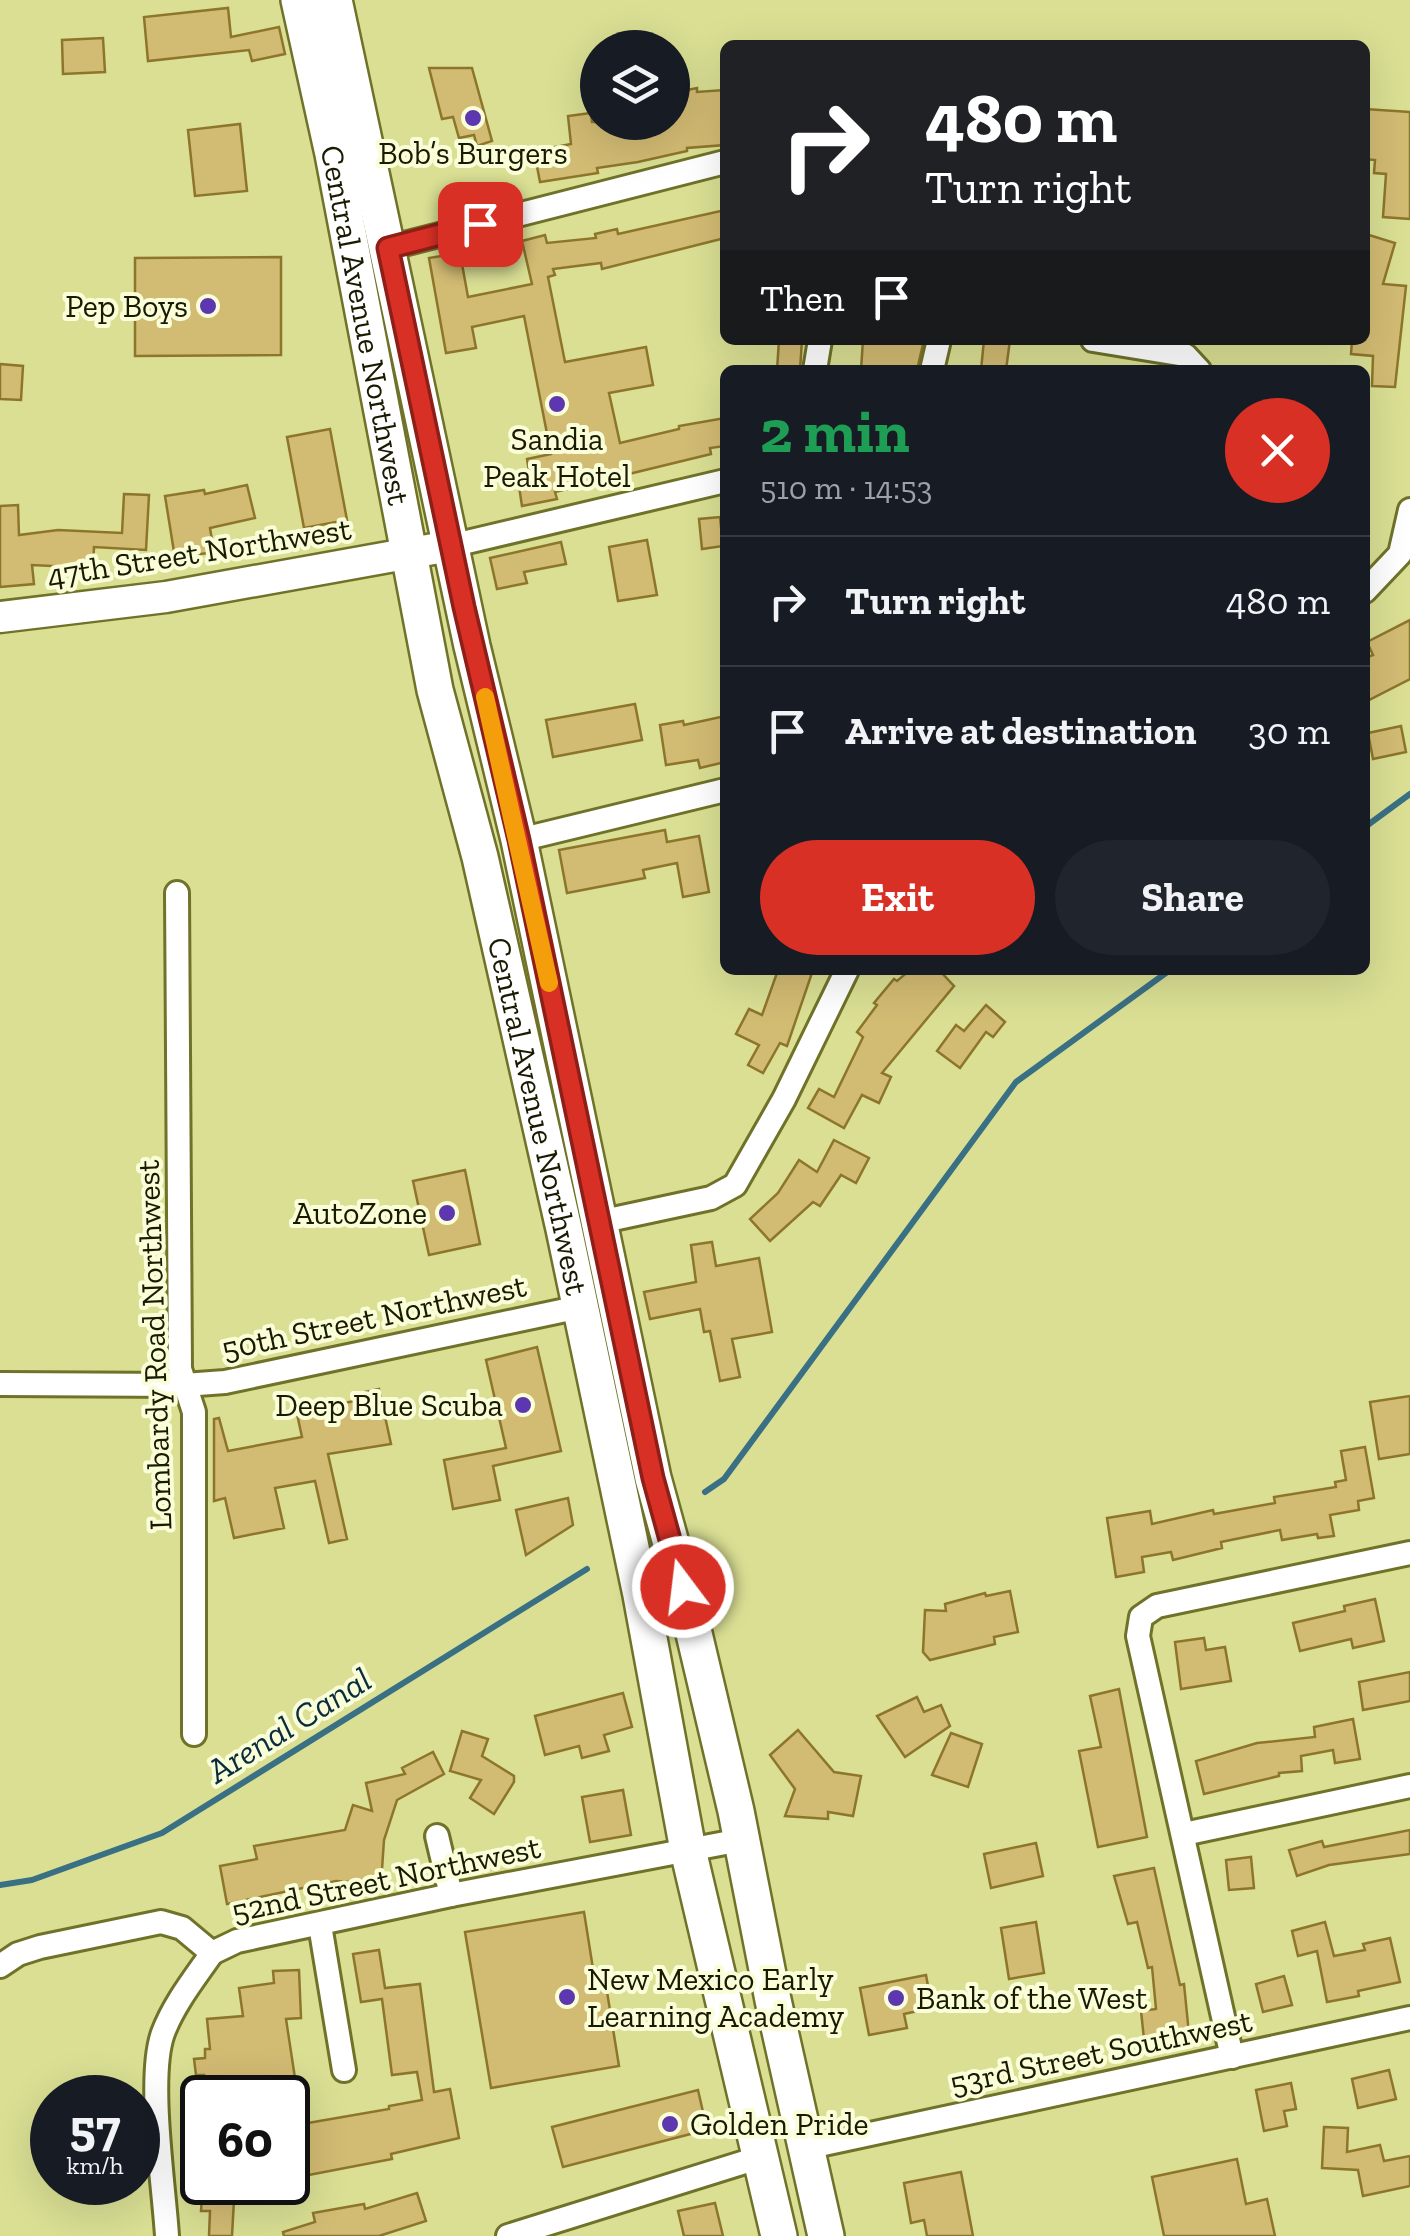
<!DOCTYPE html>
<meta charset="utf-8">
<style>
:root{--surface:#171b24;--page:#20242c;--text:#f1f3f6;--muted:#9ea1a6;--line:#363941;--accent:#d93025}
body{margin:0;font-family:"Zilla Slab",serif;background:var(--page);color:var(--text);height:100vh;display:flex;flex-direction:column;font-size:38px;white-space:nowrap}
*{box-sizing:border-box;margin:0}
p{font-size:32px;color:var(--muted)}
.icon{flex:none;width:55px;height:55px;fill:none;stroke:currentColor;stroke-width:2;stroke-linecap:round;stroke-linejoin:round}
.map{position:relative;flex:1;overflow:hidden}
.drawer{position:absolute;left:720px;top:365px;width:650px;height:610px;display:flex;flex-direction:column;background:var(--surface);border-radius:15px;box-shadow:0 10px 40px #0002}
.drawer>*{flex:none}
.hud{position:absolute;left:720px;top:40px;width:650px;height:305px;border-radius:15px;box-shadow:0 10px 40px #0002;background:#202124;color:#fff;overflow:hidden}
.tools{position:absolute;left:580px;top:30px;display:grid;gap:20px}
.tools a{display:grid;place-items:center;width:110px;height:110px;border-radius:50%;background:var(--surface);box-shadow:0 10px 40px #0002;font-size:50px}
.speed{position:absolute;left:30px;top:2075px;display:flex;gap:20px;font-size:50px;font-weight:700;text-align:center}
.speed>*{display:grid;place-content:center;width:130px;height:130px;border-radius:50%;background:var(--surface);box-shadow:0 10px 40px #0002;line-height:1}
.speed small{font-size:25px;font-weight:400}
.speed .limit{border:5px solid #111;border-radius:15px;background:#fff;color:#111}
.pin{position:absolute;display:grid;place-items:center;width:85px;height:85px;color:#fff;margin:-42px;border-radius:20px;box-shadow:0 5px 15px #0006}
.me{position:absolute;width:110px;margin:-55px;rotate:345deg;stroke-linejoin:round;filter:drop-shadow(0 0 8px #0008)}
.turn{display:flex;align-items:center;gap:35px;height:210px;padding:0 40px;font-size:45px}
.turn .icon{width:130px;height:130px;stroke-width:2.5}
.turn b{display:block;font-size:70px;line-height:85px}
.then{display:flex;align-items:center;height:95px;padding:0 40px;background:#0003;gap:20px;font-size:38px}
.round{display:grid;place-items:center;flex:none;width:105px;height:105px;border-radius:52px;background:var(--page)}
.headline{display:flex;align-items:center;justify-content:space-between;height:170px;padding:0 40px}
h1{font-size:60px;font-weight:800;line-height:75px;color:#1e9e55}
.primary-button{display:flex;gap:20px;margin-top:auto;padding:20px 40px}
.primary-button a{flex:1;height:115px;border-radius:60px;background:var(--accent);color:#fff;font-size:40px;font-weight:800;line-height:115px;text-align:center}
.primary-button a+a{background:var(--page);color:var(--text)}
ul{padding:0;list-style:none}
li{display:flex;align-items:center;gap:30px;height:130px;padding:0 40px;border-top:2px solid var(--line)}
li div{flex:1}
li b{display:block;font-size:38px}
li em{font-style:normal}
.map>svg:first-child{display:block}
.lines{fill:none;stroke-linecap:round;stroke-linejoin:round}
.stream{stroke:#3a7083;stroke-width:6}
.building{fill:#d2bb73;stroke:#8d762b;stroke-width:2.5}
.street-casing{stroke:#6f7228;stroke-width:28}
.secondary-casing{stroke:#6f7228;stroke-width:35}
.primary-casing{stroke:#6f7228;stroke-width:40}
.street{stroke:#fff;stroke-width:22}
.secondary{stroke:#fff;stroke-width:30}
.primary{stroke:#fff;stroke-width:35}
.route-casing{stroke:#8d1f18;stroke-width:25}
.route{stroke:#d93025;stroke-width:18}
.slow{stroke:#f59e0b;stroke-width:18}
.poi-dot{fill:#5d37af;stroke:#fafed8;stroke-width:4}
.labels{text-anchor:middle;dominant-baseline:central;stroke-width:8;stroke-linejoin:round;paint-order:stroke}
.poi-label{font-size:32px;fill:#191a00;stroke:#fafed8;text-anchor:end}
.street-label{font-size:32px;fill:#191a00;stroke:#fafed8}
.water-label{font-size:35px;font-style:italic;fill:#092d3e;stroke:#fafed8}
</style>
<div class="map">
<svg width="1410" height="2236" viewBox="0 0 1410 2236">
<rect width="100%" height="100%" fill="#dadf94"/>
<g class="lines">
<g class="stream">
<path d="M1365 827 1410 794"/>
<path d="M705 1492 724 1479 1016 1082 1170 970"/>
<path d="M0 1885 32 1880 162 1833 587 1569"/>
</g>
</g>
<g class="building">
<path d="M228 8 231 37 279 27 285 54 252 61 249 50 148 61 144 17Z"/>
<path d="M103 38 105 72 63 74 62 40Z"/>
<path d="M429 68H472L492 141 477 146 474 135 459 138 453 117 442 119Z"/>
<path d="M697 88V92L724 90 725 145 687 148V151L638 162 597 168 598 173 540 182 534 151 571 144 568 116 591 113 592 122H672V93Z"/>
<path d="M1365 109 1410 112V219L1383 217 1386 174 1374 173 1375 160 1365 159Z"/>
<path d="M240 124 247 191 195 196 188 130Z"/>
<path d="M725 210V238L602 269 601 263 553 269 555 275 548 277 565 362 646 347 653 385 609 393 620 443 679 429V426L725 418V446L710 448 711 454 555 492 557 499 522 506 518 480 530 478 527 459 551 454 524 316 472 327 476 348 446 353 429 258 460 253 468 297 532 284 522 241 545 235 547 243 596 238 595 234 617 229 618 234Z"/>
<path d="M1369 235 1395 243 1383 284 1406 286 1395 387 1372 386 1373 356 1351 354 1352 340H1365V249Z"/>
<path d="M281 257V355L135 356V258Z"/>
<path d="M779 340H802L800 370H777Z"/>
<path d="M863 340 923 344 917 370H861Z"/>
<path d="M984 340H1010L1006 370H981Z"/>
<path d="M0 364 23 366 21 400 0 399Z"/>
<path d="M330 429 347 520 304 528 287 437Z"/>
<path d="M247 485 255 518 210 528 214 552 175 558 165 496 204 490 205 494Z"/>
<path d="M124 494 149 495 146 550 94 547 93 568 32 565 34 584 0 587V506L18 505 19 535 58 530 122 533Z"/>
<path d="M720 517 723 546 702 549 699 519Z"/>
<path d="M647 540 657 595 618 601 609 547Z"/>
<path d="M561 542 566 564 524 572 527 583 497 589 490 558Z"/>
<path d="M1410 620V679L1369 700 1365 691V658L1373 655 1367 642Z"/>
<path d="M635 704 642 740 553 757 546 720Z"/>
<path d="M725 716V762L700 768 698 760 666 765 660 725 683 721 684 725Z"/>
<path d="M1401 726 1406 752 1373 759 1368 733Z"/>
<path d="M665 830 667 842 699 836 709 892 683 897 677 863 643 870 645 878 567 893 559 850Z"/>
<path d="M778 970H813L787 1046 780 1043 763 1073 748 1065 759 1045 736 1034 749 1009 762 1015Z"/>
<path d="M910 970H939L954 986 882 1073 891 1077 879 1103 862 1095 844 1128 808 1108 819 1089 834 1097 863 1037 857 1032 877 1005 874 1003 894 979 897 981Z"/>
<path d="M986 1005 1005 1022 993 1037 986 1032 960 1068 937 1051 956 1025 964 1031Z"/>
<path d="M834 1140 869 1158 856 1183 841 1175 820 1206 813 1202 770 1241 750 1219 778 1193 799 1160 817 1172Z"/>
<path d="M465 1170 480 1244 429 1255 413 1181Z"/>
<path d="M712 1242 716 1266 759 1258 772 1332 732 1339 740 1377 720 1381 710 1331 704 1332 700 1309 650 1319 644 1292 696 1282 691 1245Z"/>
<path d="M537 1347 561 1451 493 1466 500 1500 453 1509 444 1460 506 1448 486 1360Z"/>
<path d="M379 1389 391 1444 328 1454 347 1539 329 1543 315 1481 275 1488 284 1528 234 1538 225 1498 214 1501V1419L219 1418 228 1451 302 1437 297 1414 358 1400 356 1394Z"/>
<path d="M1410 1396V1454L1379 1459 1370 1402Z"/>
<path d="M1365 1447 1374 1498 1358 1501 1359 1510 1330 1515 1334 1536 1318 1538 1317 1534 1282 1540 1280 1530 1221 1542 1222 1548 1173 1560 1171 1552 1142 1557 1144 1572 1116 1577 1107 1518 1150 1511 1152 1524 1213 1510 1214 1514 1275 1503 1274 1497 1336 1487 1335 1482 1346 1480 1341 1451Z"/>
<path d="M568 1498 573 1525 526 1555 516 1510Z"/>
<path d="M1010 1591 1018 1632 994 1637 995 1644 930 1660 923 1652 925 1610 946 1611 945 1604 985 1593 986 1596Z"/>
<path d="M1375 1599 1384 1641 1353 1648 1351 1639 1300 1651 1293 1623 1345 1611 1344 1606Z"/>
<path d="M1204 1638 1206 1650 1225 1647 1231 1681 1181 1689 1175 1642Z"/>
<path d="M1410 1672V1701L1363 1710 1359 1682Z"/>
<path d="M1119 1689 1147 1837 1098 1847 1079 1751 1101 1747 1090 1696Z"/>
<path d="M623 1693 632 1727 604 1735 609 1751 582 1758 579 1746 545 1755 535 1716Z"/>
<path d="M917 1697 924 1712 941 1705 950 1726 905 1757 877 1716Z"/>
<path d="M1353 1719 1360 1759 1335 1763 1333 1750 1301 1756 1302 1771 1279 1773V1776L1204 1794 1196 1761 1257 1743 1315 1737 1314 1727Z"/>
<path d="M798 1730 834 1772 861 1776 853 1816 828 1812V1819L785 1816 795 1789 770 1755Z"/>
<path d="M462 1731 488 1739 482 1756 514 1776V1782L494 1814 470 1798 481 1780 450 1771Z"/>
<path d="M951 1733 982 1744 968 1787 932 1775Z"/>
<path d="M433 1752 444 1774 397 1800 384 1840 381 1884 336 1881 227 1904 220 1866 257 1859 254 1846 345 1830 353 1805 372 1811 366 1783 405 1774 402 1768Z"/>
<path d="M623 1790 631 1835 590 1842 582 1797Z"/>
<path d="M1410 1830V1854L1329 1865 1297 1876 1289 1850 1322 1841 1324 1847Z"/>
<path d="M1036 1843 1043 1876 991 1888 984 1854Z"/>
<path d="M1251 1857 1254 1888 1229 1890 1226 1860Z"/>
<path d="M1154 1868 1180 1985 1184 1984 1189 2034 1144 2039 1141 2011 1156 2009 1152 1967 1148 1968 1137 1922 1128 1924 1114 1876Z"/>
<path d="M584 1912 594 1975 604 1973 619 2066 491 2088 465 1932Z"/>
<path d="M1036 1922 1044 1973 1009 1979 1001 1928Z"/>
<path d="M1325 1922 1334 1956 1365 1950 1363 1944 1390 1938 1400 1982 1358 1991 1359 1996 1327 2002 1317 1951 1298 1956 1292 1931Z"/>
<path d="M379 1950 385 1988 420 1984 434 2092 450 2089 459 2138 391 2154 392 2159 288 2179V2098H246L245 2093 239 2094V2098H203L204 2075H196L194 2059 205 2058V2049H210L207 2019 243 2016 239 1988 274 1983 273 1971 299 1970 301 2018 286 2019 302 2124 389 2109V2106L422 2100 417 2072 392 2075 382 1999 361 2002 353 1954Z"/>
<path d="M926 1975 932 2008 904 2014 907 2028 869 2035 860 1988Z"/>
<path d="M1284 1976 1292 2005 1263 2012 1256 1984Z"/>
<path d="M1389 2070 1396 2099 1358 2108 1352 2079Z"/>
<path d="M1291 2083 1296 2109 1284 2111 1287 2126 1264 2131 1256 2090Z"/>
<path d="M698 2090 703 2112 698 2114 702 2131 563 2167 552 2127Z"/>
<path d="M1324 2127 1348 2128 1347 2152 1380 2145 1384 2161 1410 2156V2186L1363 2196 1358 2170 1322 2168Z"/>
<path d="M1237 2159 1246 2204 1267 2199 1275 2236H1164L1152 2177Z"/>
<path d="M961 2172 973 2236H927L924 2220 911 2223 904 2183Z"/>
<path d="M203 2182H235L232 2236H209L210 2211H201Z"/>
<path d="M417 2193 426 2221 379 2236H284L283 2232 315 2222 313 2213 364 2204 365 2209Z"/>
<path d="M715 2203 723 2236H684L678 2211Z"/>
</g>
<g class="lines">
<g class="street-casing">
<g id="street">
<path d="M388 248 725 162"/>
<path d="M1093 340 1185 355 1199 370"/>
<path d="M815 370 820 340"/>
<path d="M932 370 939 340"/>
<path d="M450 546 725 481"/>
<path d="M1365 591 1400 554 1410 510"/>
<path d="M519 840 725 790"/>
<path d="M177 893 180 1369 194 1412V1734"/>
<path d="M599 1222 711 1198 735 1185 784 1099 847 970"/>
<path d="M0 1384 184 1385 225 1382 580 1307"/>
<path d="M1184 1834 1410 1786"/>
<path d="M437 1836 451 1895"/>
<path d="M320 1925 344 2070"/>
<path d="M212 1953 237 1941 451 1895 741 1840"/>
<path d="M0 1966 18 1954 40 1947 161 1922 182 1928 212 1953"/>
<path d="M1232 2057 1138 1636 1141 1617 1157 1606 1410 1553"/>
<path d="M805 2148 1410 2018"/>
<path d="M167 2236C164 2186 147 2077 163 2033 174 2004 194 1979 212 1953"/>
<path d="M508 2236 761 2157"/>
</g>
</g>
<g class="secondary-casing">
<path id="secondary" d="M0 617 166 597 450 546"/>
</g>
<g class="primary-casing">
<g id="primary">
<path id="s1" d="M299 0 333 154 435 690 480 857 564 1229 641 1595 688 1850 779 2236"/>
<path d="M334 0 472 646 519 840 653 1478 683 1587 736 1811 773 2000 826 2236"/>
</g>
</g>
<use href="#street" class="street"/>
<use href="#secondary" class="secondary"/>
<use href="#primary" class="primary"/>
</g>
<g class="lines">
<g class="route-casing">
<path id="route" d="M480 224 388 248 464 607 519 840 653 1478 683 1587"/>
</g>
<use href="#route" class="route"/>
<path class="slow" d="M485 697 549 983"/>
</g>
<g class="poi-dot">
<circle cx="473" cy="118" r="10"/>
<circle cx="208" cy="306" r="10"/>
<circle cx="557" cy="404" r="10"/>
<circle cx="447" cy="1213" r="10"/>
<circle cx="523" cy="1405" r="10"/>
<circle cx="567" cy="1997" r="10"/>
<circle cx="896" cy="1998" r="10"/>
<circle cx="670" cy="2124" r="10"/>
</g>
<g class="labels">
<g class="poi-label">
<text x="473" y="153" text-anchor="middle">Bob’s Burgers</text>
<text x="188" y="306">Pep Boys</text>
<text x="557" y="439" text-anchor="middle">Sandia<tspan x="557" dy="37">Peak Hotel</tspan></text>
<text x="427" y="1213">AutoZone</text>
<text x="503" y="1405">Deep Blue Scuba</text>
<text x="587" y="1979" text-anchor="start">New Mexico Early<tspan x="587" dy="37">Learning Academy</tspan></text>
<text x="916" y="1998" text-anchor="start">Bank of the West</text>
<text x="690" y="2124" text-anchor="start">Golden Pride</text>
</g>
<g class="street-label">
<text stroke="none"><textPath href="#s1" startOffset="332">Central Avenue Northwest</textPath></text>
<text transform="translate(199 552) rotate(-9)">47th Street Northwest</text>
<text stroke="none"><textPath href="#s1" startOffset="1142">Central Avenue Northwest</textPath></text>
<text transform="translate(374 1317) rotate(-12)">50th Street Northwest</text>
<text transform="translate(154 1345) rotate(-92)">Lombardy Road Northwest</text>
<text transform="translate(386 1879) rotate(-12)">52nd Street Northwest</text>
<text transform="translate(1101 2052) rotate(-12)">53rd Street Southwest</text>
</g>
<g class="water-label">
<text transform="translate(289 1725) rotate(-32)">Arenal Canal</text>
</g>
</g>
</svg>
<div class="tools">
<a><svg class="icon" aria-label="layers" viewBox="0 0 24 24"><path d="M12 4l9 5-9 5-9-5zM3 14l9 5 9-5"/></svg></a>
</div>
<div class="speed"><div>57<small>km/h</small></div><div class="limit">60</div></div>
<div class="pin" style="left:480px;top:224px;background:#d93025"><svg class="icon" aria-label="arrive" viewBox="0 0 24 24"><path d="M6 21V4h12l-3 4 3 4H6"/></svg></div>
<svg class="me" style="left:683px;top:1587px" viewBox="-20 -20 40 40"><circle r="17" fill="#d93025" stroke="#fff" stroke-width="3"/><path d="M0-11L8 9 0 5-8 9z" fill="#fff"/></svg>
<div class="hud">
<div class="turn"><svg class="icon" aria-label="right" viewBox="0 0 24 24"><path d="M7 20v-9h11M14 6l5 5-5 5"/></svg><div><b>480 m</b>Turn right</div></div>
<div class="then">Then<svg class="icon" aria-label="arrive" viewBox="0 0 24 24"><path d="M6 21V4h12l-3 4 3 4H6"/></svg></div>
</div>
<section class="drawer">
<div class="headline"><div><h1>2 min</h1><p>510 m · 14:53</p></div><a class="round" style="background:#d93025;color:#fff"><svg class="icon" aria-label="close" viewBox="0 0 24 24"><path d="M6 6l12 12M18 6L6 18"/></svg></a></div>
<ul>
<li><svg class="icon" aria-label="right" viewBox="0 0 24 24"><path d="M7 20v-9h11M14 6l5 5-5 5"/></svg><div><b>Turn right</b></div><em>480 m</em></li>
<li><svg class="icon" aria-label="arrive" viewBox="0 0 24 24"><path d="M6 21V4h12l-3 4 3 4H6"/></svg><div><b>Arrive at destination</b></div><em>30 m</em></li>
</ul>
<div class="primary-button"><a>Exit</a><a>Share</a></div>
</section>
</div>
